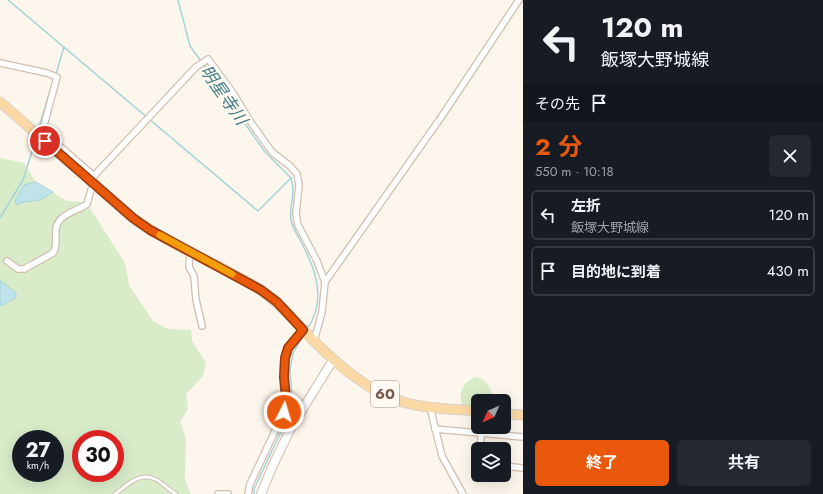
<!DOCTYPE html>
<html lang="ja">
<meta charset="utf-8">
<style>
:root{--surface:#171b24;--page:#242831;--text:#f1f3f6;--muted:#9ea1a6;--line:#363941;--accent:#ea580c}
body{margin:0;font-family:Jost,"Noto Sans JP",sans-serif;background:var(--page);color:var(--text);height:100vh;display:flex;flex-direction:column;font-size:15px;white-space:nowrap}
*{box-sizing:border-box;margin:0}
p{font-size:13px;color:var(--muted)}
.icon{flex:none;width:22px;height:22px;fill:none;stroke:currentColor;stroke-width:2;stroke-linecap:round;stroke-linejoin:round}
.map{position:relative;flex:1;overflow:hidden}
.panel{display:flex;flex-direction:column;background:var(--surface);width:300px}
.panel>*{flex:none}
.banner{background:#171b24;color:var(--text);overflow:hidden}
.needle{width:26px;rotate:225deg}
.controls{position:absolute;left:471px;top:394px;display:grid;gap:8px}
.controls a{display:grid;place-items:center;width:40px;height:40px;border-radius:6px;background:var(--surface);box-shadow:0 4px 16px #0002;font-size:20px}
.speed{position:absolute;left:12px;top:430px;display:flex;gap:8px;font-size:20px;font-weight:700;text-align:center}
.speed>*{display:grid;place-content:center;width:52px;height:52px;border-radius:50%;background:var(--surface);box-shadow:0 4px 16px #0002;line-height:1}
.speed small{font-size:10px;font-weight:400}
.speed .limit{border:6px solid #d22;background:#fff;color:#111}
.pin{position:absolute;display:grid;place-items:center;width:34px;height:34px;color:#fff;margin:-17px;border:2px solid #fff;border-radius:50%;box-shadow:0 1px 4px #0007}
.me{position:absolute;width:44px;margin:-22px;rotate:5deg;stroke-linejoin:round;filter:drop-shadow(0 0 3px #0008)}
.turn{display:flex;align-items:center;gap:14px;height:84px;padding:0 12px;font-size:18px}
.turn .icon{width:52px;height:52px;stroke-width:2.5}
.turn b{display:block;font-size:28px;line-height:34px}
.then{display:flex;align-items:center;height:38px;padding:0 12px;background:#0003;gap:8px;font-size:15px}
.round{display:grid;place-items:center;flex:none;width:42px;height:42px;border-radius:6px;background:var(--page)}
.summary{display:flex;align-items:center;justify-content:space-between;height:68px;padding:0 12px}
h1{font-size:24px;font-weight:700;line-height:30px;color:var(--accent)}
.cta{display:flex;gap:8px;margin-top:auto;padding:8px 12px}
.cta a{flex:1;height:46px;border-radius:6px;background:var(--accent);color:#fff;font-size:16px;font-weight:700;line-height:46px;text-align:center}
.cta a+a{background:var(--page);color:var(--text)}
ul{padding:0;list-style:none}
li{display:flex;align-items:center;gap:12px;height:50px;margin:0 8px 6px;padding:0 4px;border:2px solid var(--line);border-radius:6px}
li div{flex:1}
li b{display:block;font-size:15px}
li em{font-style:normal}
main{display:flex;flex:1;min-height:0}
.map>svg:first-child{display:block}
.green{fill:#d8ecc9;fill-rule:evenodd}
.water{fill:#bfe3e8;stroke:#a5d3da}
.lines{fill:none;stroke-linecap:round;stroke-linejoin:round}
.stream{stroke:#a5d3da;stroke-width:1.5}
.lane-casing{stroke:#d1beb0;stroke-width:5}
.street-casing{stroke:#d1beb0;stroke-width:8}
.secondary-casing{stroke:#d6c0b0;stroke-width:10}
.primary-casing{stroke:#dad1cd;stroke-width:11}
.lane{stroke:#fff;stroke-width:3}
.street{stroke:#fff;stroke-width:5.5}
.secondary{stroke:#fff;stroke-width:8}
.primary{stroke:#fbd9a5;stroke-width:9}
.route-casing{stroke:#983908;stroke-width:10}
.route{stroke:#ea580c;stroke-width:7}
.slow{stroke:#f59e0b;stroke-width:7}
.labels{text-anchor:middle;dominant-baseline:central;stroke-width:4;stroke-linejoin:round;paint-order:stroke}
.shield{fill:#fffaf3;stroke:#a28b7f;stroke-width:1}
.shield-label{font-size:15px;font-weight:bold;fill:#7a5c4d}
.water-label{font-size:17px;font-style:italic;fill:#437c86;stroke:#fffaf3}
</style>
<main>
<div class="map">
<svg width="523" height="494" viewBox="0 0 523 494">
<rect width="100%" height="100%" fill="#fdf6ec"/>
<g class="green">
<path d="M0 158 24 163 36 182 67 201 86 202 125 263 129 285 153 321 168 329 191 330 192 341 206 363 203 376 186 394 188 409 180 422 186 438 185 479 191 494H0ZM21 439H55V473H21ZM81 439H115V473H81Z"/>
<path d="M477 377C487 379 493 390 492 400L494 401H478V408L465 407C455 395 464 380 477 377Z"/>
</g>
<g class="water">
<path d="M36 182 53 192 40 200 24 202 16 205 15 201 24 185Z"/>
<path d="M0 280 16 293V298L0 306Z"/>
</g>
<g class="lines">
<g class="stream">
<path d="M8 0 258 211 291 178"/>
<path d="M178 0 190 46 201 61"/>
<path d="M203 64 222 85 231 104 265 152 291 178"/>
<path d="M56 74 64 47"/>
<path d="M38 130 50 91"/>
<path d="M291 178C292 182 293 186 293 190 293 200 289 210 291 220 293 230 300 239 304 248 318 274 325 304 307 329"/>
<path d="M0 218 23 180 36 139"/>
<path d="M254 494V489L287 419 292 398 290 369 293 353 303 336"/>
</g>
<g class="lane-casing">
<path id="lane" d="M115 494C127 485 139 472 155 479 162 482 169 490 176 494"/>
</g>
<g class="street-casing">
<g id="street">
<path d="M0 63 47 73 57 77 43 129 46 134 94 176"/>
<path d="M90 180 196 67 208 59 233 93 250 121 272 152 290 166 297 174 299 185 296 214 298 225 317 261 325 282"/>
<path d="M190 252 189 267 194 276 196 300 202 326"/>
<path d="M7 261 18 269H24L53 253C60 243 51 230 60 220 67 212 79 210 87 204L93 183"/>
<path d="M314 341 322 312 325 282 442 116 519 0"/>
<path d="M430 407 442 456 463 494"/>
<path d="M435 429 523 437"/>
<path d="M480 449 482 427"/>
<path d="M504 466 523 468"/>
<path d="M218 494H228"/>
<path d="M248 494 250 484 284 412 286 399 284 377 285 358 288 348 303 330"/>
</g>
</g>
<g class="secondary-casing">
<path id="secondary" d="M261 494 273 465 291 428 333 360"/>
</g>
<g class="primary-casing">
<g id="primary">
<path d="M0 102 133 218C160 237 190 252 220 267 234 275 249 282 262 291 282 305 297 324 314 341 340 367 368 391 403 402 427 409 453 409 478 411"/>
<path d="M504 414 523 415"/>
</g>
</g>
<use href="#lane" class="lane"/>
<use href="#street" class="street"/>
<use href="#secondary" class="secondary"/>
<use href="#primary" class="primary"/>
</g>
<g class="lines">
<g class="route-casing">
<path id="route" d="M45 141 133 218 150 230 261 290 277 302 303 330 288 348 285 358 284 377 286 399 284 412"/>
</g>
<use href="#route" class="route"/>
<path class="slow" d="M160 235 232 274"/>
</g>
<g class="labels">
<rect class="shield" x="371" y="381" width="28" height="26" rx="3"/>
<g class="shield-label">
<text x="385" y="394">60</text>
</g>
<g class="water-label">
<text transform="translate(224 95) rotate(55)">明星寺川</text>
</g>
</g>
</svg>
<div class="controls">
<a><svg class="needle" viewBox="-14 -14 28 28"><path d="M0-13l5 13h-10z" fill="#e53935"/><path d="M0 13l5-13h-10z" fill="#9ea1a6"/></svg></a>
<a><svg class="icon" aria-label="layers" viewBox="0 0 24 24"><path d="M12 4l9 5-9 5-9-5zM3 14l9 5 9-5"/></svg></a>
</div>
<div class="speed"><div>27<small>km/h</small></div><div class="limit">30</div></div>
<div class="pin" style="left:45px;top:141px;background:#d93025"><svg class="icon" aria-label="arrive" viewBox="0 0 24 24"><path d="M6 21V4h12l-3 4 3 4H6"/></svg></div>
<svg class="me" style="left:284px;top:412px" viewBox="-20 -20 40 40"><circle r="17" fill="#ea580c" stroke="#fff" stroke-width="3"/><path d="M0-11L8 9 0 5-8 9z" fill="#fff"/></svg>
</div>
<section class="panel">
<div class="banner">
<div class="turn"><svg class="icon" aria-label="left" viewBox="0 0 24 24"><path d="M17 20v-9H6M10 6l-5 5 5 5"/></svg><div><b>120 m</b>飯塚大野城線</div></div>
<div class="then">その先<svg class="icon" aria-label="arrive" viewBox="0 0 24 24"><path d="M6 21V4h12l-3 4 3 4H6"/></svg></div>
</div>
<div class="summary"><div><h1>2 分</h1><p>550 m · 10:18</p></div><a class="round"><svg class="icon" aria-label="close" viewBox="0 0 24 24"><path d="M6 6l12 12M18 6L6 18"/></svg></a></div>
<ul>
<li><svg class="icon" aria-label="left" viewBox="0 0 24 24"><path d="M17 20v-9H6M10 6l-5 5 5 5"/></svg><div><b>左折</b><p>飯塚大野城線</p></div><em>120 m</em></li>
<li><svg class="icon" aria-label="arrive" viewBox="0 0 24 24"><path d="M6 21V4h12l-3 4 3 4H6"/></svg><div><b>目的地に到着</b></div><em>430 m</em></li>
</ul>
<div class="cta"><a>終了</a><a>共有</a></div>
</section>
</main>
